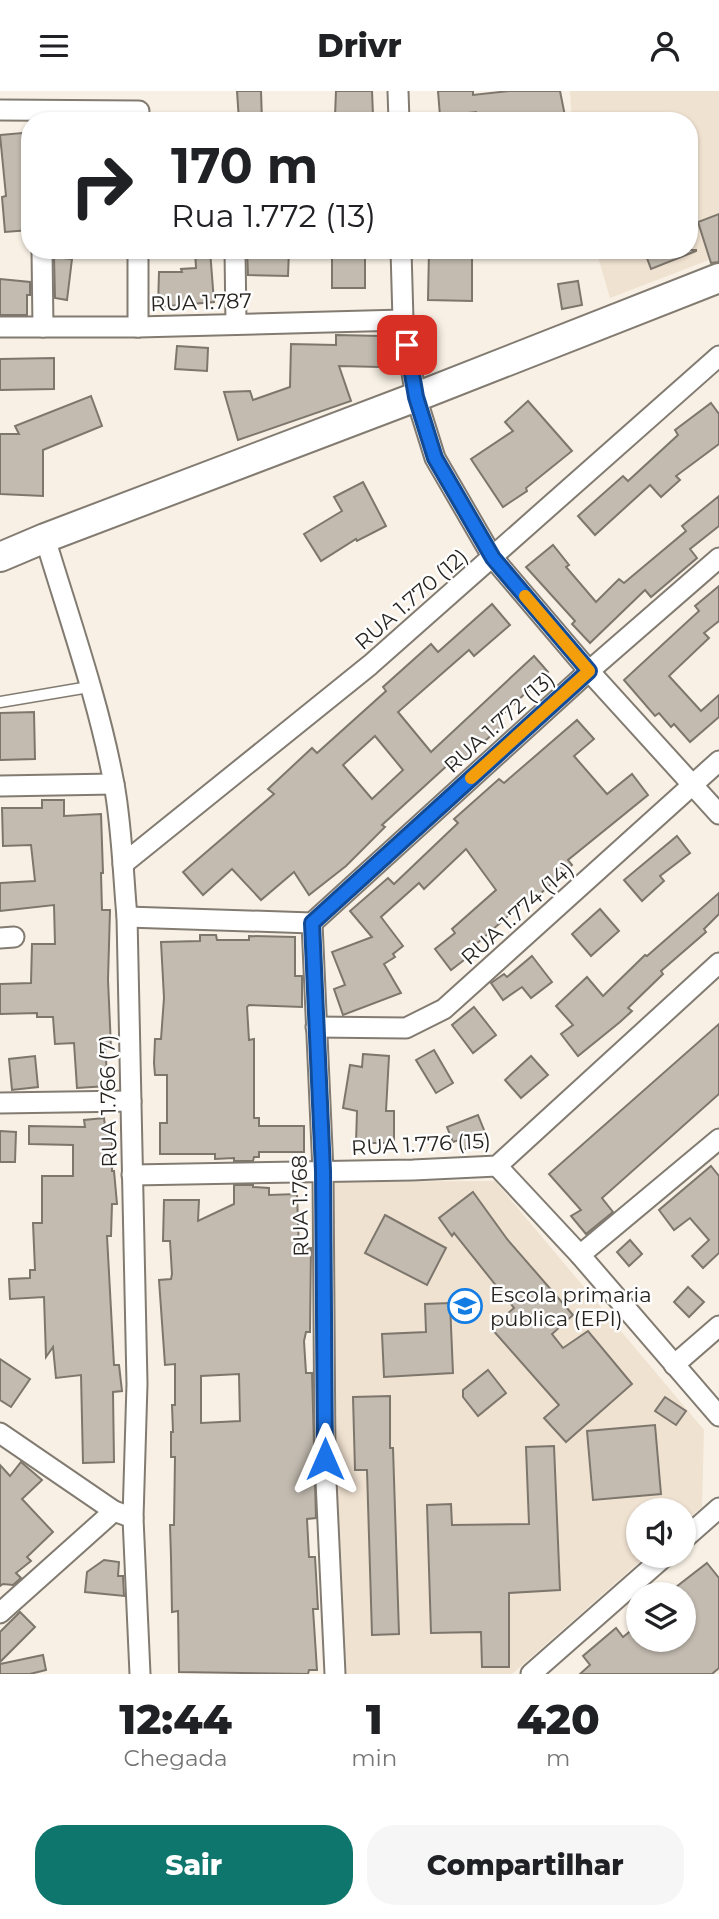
<!DOCTYPE html>
<html lang="pt">
<style>
:root{--surface:#fff;--page:#f6f6f6;--text:#202124;--muted:#757577;--accent:#0f766e}
body{margin:0;font-family:Montserrat,sans-serif;background:var(--page);color:var(--text);height:100vh;display:flex;flex-direction:column;font-size:26px;white-space:nowrap}
*{box-sizing:border-box;margin:0}
p{font-size:23px;color:var(--muted)}
.icon{flex:none;width:38px;height:38px;fill:none;stroke:currentColor;stroke-width:2;stroke-linecap:round;stroke-linejoin:round}
.map{position:relative;height:1583px;overflow:hidden}
.sheet{display:flex;flex-direction:column;background:var(--surface);flex:1}
.sheet>*{flex:none}
.guide{position:absolute;left:21px;top:21px;width:677px;height:147px;border-radius:28px;box-shadow:0 2px 5px #0004;background:#fff;color:var(--text);overflow:hidden}
.tools{position:absolute;left:626px;top:1407px;display:grid;gap:14px}
.tools a{display:grid;place-items:center;width:70px;height:70px;border-radius:50%;background:var(--surface);box-shadow:0 2px 5px #0004;font-size:35px}
.pin{position:absolute;display:grid;place-items:center;width:60px;height:60px;color:#fff;margin:-30px;border-radius:14px;box-shadow:0 4px 10px #0006}
.me{position:absolute;width:77px;margin:-38px;rotate:0deg;stroke-linejoin:round;filter:drop-shadow(0 0 5px #0008)}
.turn{display:flex;align-items:center;gap:24px;height:147px;padding:0 35px;font-size:32px}
.turn .icon{width:91px;height:91px;stroke-width:2.5}
.turn b{display:block;font-size:49px;line-height:60px}
.eta{display:flex;justify-content:space-evenly;align-items:center;height:119px;text-align:center}
.eta b{font-size:42px;font-weight:800;line-height:49px}
.cta{display:flex;gap:14px;margin-top:auto;padding:14px 35px}
.cta a{flex:1;height:80px;border-radius:28px;background:var(--accent);color:#fff;font-size:28px;font-weight:800;line-height:80px;text-align:center}
.cta a+a{background:var(--page);color:var(--text)}
header{display:flex;justify-content:space-between;align-items:center;height:91px;padding:0 35px;background:var(--surface);font-size:32px;font-weight:800}
.map>svg:first-child{display:block}
.built{fill:#f0e2d1}
.building{fill:#c3bbb0;stroke:#7d766c;stroke-width:2;fill-rule:evenodd}
.lines{fill:none;stroke-linecap:round;stroke-linejoin:round}
.lane-casing{stroke:#827b71;stroke-width:13}
.street-casing{stroke:#827b71;stroke-width:23}
.secondary-casing{stroke:#827b71;stroke-width:32}
.lane{stroke:#fff;stroke-width:10}
.street{stroke:#fff;stroke-width:19}
.secondary{stroke:#fff;stroke-width:28}
.route-casing{stroke:#114b97;stroke-width:18}
.route{stroke:#1a73e8;stroke-width:12}
.slow{stroke:#f59e0b;stroke-width:12}
.labels{text-anchor:middle;dominant-baseline:central;stroke-width:5;stroke-linejoin:round;paint-order:stroke}
.street-label{font-size:21px;fill:#27231f;stroke:#fefefe}
.poi-label{font-size:21px;fill:#27231f;stroke:#fefefe;text-anchor:start}
</style>
<header><svg class="icon" aria-label="menu" viewBox="0 0 24 24"><path d="M4 6h16M4 12h16M4 18h16"/></svg>Drivr<svg class="icon" aria-label="person" viewBox="0 0 24 24"><circle cx="12" cy="8" r="4"/><path d="M4 21q1-7 8-7t8 7"/></svg></header>
<div class="map">
<svg width="719" height="1583" viewBox="0 0 719 1583">
<rect width="100%" height="100%" fill="#f8f0e4"/>
<g class="built">
<path d="M570 0H719V165L610 207 596 159H690V30H572Z"/>
<path d="M495 1090 704 1339 702 1416 684 1431V1419H639V1465H646L512 1583H343L327 1091Z"/>
</g>
<g class="building">
<path d="M237 0H261L262 30H239Z"/>
<path d="M336 0H372L373 24 335 25Z"/>
<path d="M438 0H473V4L509 0H560L565 25 540 30H476V21L440 25Z"/>
<path d="M22 42 30 139 5 141 2 106 6 105 0 44Z"/>
<path d="M719 123V171L711 172 698 131Z"/>
<path d="M195 159H210L214 211 158 216 159 181H182L181 178 196 177Z"/>
<path d="M247 159H289L288 185 248 184Z"/>
<rect x="332" y="159" width="33" height="38"/>
<path d="M429 159H472V210L428 209Z"/>
<path d="M644 159H696V160L651 178Z"/>
<path d="M54 166 72 168 67 209 55 207Z"/>
<path d="M0 188 30 191V204H27V224H0Z"/>
<path d="M578 190 582 214 562 218 558 193Z"/>
<path d="M336 244 381 245 380 276 339 275 351 310 238 349 224 301 250 300 253 309 290 296 291 253 336 254Z"/>
<path d="M177 255 208 257 207 280 175 278Z"/>
<path d="M54 267V298L0 299V268Z"/>
<path d="M91 305 102 335 43 359V405L0 403V343H19L15 335Z"/>
<path d="M528 310 572 360 526 397 527 400 503 416 471 368 513 340 505 331Z"/>
<path d="M711 312 719 323V353L676 385 680 389 661 406 650 394 595 444 578 425 623 385 628 390 678 344 675 339Z"/>
<path d="M363 391 386 435 357 450 356 448 321 470 304 443 342 420 334 406Z"/>
<path d="M719 405V435L690 458 697 467 651 506 645 499 590 552 572 533 575 530 526 476 553 454 569 474 566 476 596 511 619 488 624 492 686 440 682 435Z"/>
<path d="M719 495V530L704 542 709 547 669 585 701 620 719 604V626L690 651 674 633 671 636 659 622 655 625 624 589 699 520 695 515Z"/>
<path d="M492 513 510 534 474 565 469 559 398 621 431 661 534 565 548 581 499 627 504 633 456 676 451 671 382 734 385 736 346 775 309 804 294 781 261 809 232 778 203 804 183 781 274 703 268 698 312 657 317 662 386 600 383 596 431 553 438 561ZM375 645 403 679 372 708 343 674Z"/>
<path d="M34 621 35 668 0 669V622Z"/>
<path d="M577 629 594 648 574 665 607 703 632 683 648 704 568 769 572 774 528 814 525 810 465 863 468 866 451 879 435 858 455 842 452 838 496 799 466 758 424 798 419 792 381 826 403 855 393 863 395 866 384 873 401 902 343 924 334 898 345 894 332 861 372 846 350 820 388 787 394 793 458 732 454 728 499 688 504 692Z"/>
<path d="M42 709H64V725L101 723 103 782H101L102 819H110L108 889 111 956H105L108 995 77 997 74 952 55 953 53 926H37V922L0 923V893L31 892 32 853H55L54 814 0 820V792L35 790 31 754 3 755 2 717H42Z"/>
<path d="M677 745 690 762 660 785 664 790 642 810 624 789Z"/>
<path d="M719 802V823L704 838 706 841 661 880 663 883 628 917 632 920 620 931 578 965 561 943 573 934 556 915 587 886 603 905 645 864 647 865Z"/>
<path d="M600 818 619 840 591 865 572 843Z"/>
<path d="M200 844H216L217 849H249V845L295 846V885H302V916L249 914 247 916 249 949 254 948V1027H259V1035H304V1061H259V1066H254L253 1070H234V1067L215 1068V1063H160V1032H167V984H155L154 972 155 948H161L164 907 161 851 200 850Z"/>
<path d="M532 865 552 891 531 907 522 896 503 909 491 892 504 883 507 886Z"/>
<path d="M474 916 496 944 473 962 452 934Z"/>
<path d="M719 933V1003L602 1107 613 1121 586 1143 571 1125 581 1119 549 1083Z"/>
<path d="M434 959 453 992 436 1002 416 969Z"/>
<path d="M363 963 389 965 386 1020H394V1052H356L357 1020 343 1017 350 974 362 976Z"/>
<path d="M35 965 38 996 12 999 9 968Z"/>
<path d="M531 965 548 984 521 1007 505 989Z"/>
<path d="M478 1024 488 1049 463 1059 459 1049 453 1051 447 1036Z"/>
<path d="M104 1027 106 1042H112V1080H114L117 1113H112L111 1145H107L114 1274H119L122 1300 113 1301 114 1371 83 1372 81 1284 56 1287 53 1256 46 1266 44 1206 10 1208 9 1188 30 1187V1179H35L33 1132H42V1085H73V1054L29 1053V1035L85 1036 84 1029Z"/>
<path d="M0 1040 16 1041 15 1071H0Z"/>
<path d="M711 1075 719 1085V1162L703 1177 692 1165 709 1149 690 1127 674 1139 659 1119Z"/>
<path d="M234 1094H253V1096L269 1097V1104L297 1103 299 1158 311 1157 310 1241H306L304 1250 306 1282H312L316 1427 307 1428 309 1466H315L318 1518H313L317 1579H309L308 1583 179 1581 178 1520 172 1521 171 1466 170 1434H174L175 1366H171V1341H173L172 1314H175V1273L165 1274 159 1189 171 1188 172 1183 170 1150H163L164 1109H199L198 1130 234 1113ZM239 1283 240 1330 201 1332V1285Z"/>
<path d="M473 1101 507 1148 573 1224 552 1243 563 1257 588 1240 632 1293 566 1351 544 1327 559 1314 491 1237 514 1217 454 1142 452 1145 439 1127Z"/>
<path d="M385 1124 446 1157 427 1194 365 1162Z"/>
<path d="M630 1149 642 1163 629 1175 617 1161Z"/>
<path d="M688 1196 704 1211 689 1226 674 1211Z"/>
<path d="M450 1212 453 1282 384 1286 382 1243 426 1241 425 1213Z"/>
<path d="M0 1268 30 1288 11 1316 0 1309Z"/>
<path d="M488 1279 506 1302 478 1325 463 1306V1299Z"/>
<path d="M390 1305V1357H393L399 1543 372 1544 367 1379H355L353 1306Z"/>
<path d="M665 1306 686 1320 676 1334 655 1320Z"/>
<path d="M655 1334 661 1403 593 1409 587 1340Z"/>
<path d="M554 1355 560 1499 509 1502V1576H482L481 1541 431 1542 427 1414 451 1413 452 1434 529 1433 526 1356Z"/>
<path d="M21 1371 42 1389 22 1408 53 1441 27 1466 31 1470 16 1482 21 1487 13 1494 3 1493 0 1495V1374L10 1385Z"/>
<path d="M104 1469 119 1471 118 1485H123L124 1505 85 1501 87 1481Z"/>
<path d="M707 1472 719 1487V1577L712 1583H580L590 1574 583 1565 616 1537 623 1546 639 1533V1549H684V1503H667Z"/>
<path d="M20 1521 35 1536 0 1571V1541Z"/>
<path d="M43 1564 46 1579 30 1583H0V1573Z"/>
</g>
<g class="lines">
<g class="lane-casing">
<path id="lane" d="M0 611 89 596"/>
</g>
<g class="street-casing">
<g id="street">
<path d="M398 0 399 30"/>
<path d="M0 19 139 20"/>
<path d="M42 159 43 236"/>
<path d="M235 159 236 233"/>
<path d="M401 159 403 229 416 306 435 367 493 467 589 580 719 723"/>
<path d="M0 236H138L403 229"/>
<path d="M138 236V159"/>
<path d="M45 447C69 527 99 611 114 693 122 736 123 782 127 826L137 1293 133 1427 140 1583"/>
<path d="M0 695 114 693"/>
<path d="M123 773 370 574 719 265"/>
<path d="M127 826 312 832 323 1080 325 1368 335 1583"/>
<path d="M312 832 589 580 719 467"/>
<path d="M0 847 14 846"/>
<path d="M316 936 406 937 444 918 719 670"/>
<path d="M0 1012 131 1010"/>
<path d="M497 1075 580 1164 719 1325"/>
<path d="M132 1084 413 1079 497 1075 719 872"/>
<path d="M580 1164 719 1048"/>
<path d="M674 1274 719 1235"/>
<path d="M0 1342 114 1420 133 1427"/>
<path d="M684 1448 719 1417"/>
<path d="M0 1522 114 1420"/>
<path d="M531 1583 665 1465"/>
</g>
</g>
<g class="secondary-casing">
<path id="secondary" d="M0 466 45 447 416 306 719 187"/>
</g>
<use href="#lane" class="lane"/>
<use href="#street" class="street"/>
<use href="#secondary" class="secondary"/>
</g>
<g class="lines">
<g class="route-casing">
<path id="route" d="M325 1368 323 1080 312 832 589 580 493 467 435 367 416 306 407 254"/>
</g>
<use href="#route" class="route"/>
<path class="slow" d="M471 687 589 580 525 505"/>
</g>
<defs>
<g id="school-ring" transform="scale(1.75)"><circle r="9.5" fill="#fefefe" stroke="#137de4" stroke-width="1.5"/><path d="M0-5L7-2L0 1L-7-2ZM-4 1L0 2.5L4 1V4Q0 6-4 4Z" fill="#137de4"/></g>
</defs>
<g fill-rule="evenodd">
<use href="#school-ring" x="465" y="1215"/>
</g>
<g class="labels">
<g class="street-label">
<text transform="translate(201 211) rotate(-2)">RUA 1.787</text>
<text transform="translate(411 508) rotate(-41)">RUA 1.770 (12)</text>
<text transform="translate(499 631) rotate(-42)">RUA 1.772 (13)</text>
<text transform="translate(517 822) rotate(-42)">RUA 1.774 (14)</text>
<text transform="translate(108 1010) rotate(-91)">RUA 1.766 (7)</text>
<text transform="translate(421 1053) rotate(-3)">RUA 1.776 (15)</text>
<text transform="translate(300 1115) rotate(-91)">RUA 1.768</text>
</g>
<g class="poi-label">
<text x="490" y="1203">Escola primaria<tspan x="490" dy="24">publica (EPI)</tspan></text>
</g>
</g>
</svg>
<div class="tools">
<a><svg class="icon" aria-label="sound" viewBox="0 0 24 24"><path d="M4 9h4l5-4v14l-5-4H4zM17 9q2 3 0 6"/></svg></a>
<a><svg class="icon" aria-label="layers" viewBox="0 0 24 24"><path d="M12 4l9 5-9 5-9-5zM3 14l9 5 9-5"/></svg></a>
</div>
<div class="pin" style="left:407px;top:254px;background:#d93025"><svg class="icon" aria-label="arrive" viewBox="0 0 24 24"><path d="M6 21V4h12l-3 4 3 4H6"/></svg></div>
<svg class="me" style="left:325px;top:1368px" viewBox="-20 -20 40 40"><path d="M0-17L14 15 0 8-14 15z" fill="#1a73e8" stroke="#fff" stroke-width="4"/></svg>
<div class="guide">
<div class="turn"><svg class="icon" aria-label="right" viewBox="0 0 24 24"><path d="M7 20v-9h11M14 6l5 5-5 5"/></svg><div><b>170 m</b>Rua 1.772 (13)</div></div>
</div>
</div>
<section class="sheet">
<div class="eta">
<div><b>12:44</b><p>Chegada</p></div>
<div><b>1</b><p>min</p></div>
<div><b>420</b><p>m</p></div>
</div>
<div class="cta"><a>Sair</a><a>Compartilhar</a></div>
</section>
